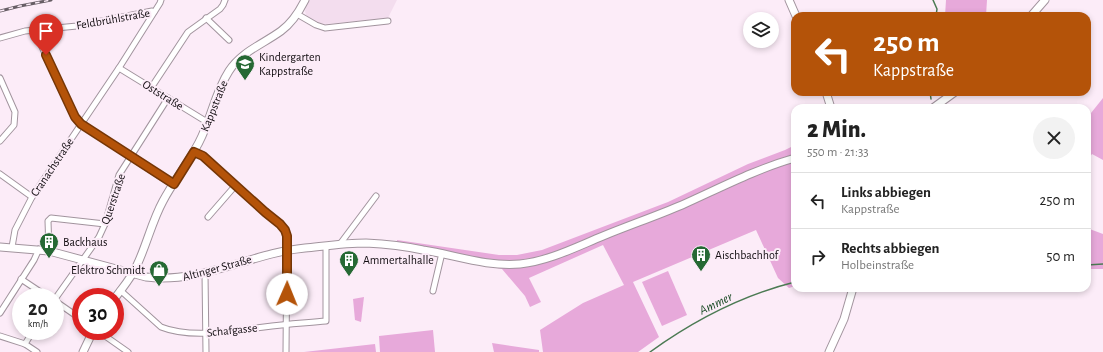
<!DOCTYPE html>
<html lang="de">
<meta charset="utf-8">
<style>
:root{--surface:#fff;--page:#f2f2f2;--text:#222;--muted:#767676;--line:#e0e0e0}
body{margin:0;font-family:"Alegreya Sans",sans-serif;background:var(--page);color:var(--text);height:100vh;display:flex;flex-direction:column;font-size:15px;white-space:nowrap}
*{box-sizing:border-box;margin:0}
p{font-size:13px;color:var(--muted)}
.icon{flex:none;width:22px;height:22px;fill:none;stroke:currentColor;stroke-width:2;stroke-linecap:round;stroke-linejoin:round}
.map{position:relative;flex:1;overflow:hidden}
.side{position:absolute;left:791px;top:104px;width:300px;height:188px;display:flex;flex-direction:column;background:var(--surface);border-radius:12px;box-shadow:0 2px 6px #0003}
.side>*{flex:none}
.guide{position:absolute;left:791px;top:12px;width:300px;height:84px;border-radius:12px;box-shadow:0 2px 6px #0003;background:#b45309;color:#fff;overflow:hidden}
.fabs{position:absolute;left:743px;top:12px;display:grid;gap:8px}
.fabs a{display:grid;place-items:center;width:36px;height:36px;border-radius:50%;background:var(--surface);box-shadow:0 2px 6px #0003;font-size:20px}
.speed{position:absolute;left:12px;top:288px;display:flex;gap:8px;font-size:20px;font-weight:700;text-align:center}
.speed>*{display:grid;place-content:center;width:52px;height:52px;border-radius:50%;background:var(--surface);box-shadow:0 2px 6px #0003;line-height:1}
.speed small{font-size:10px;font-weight:400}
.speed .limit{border:6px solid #d22;background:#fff;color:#111}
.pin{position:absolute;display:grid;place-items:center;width:34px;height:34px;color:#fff;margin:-41px -17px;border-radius:50% 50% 50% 0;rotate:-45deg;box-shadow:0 0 4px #0007}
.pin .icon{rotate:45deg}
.me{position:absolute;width:44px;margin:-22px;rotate:1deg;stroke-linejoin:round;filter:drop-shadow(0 0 3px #0008)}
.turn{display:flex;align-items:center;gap:14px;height:84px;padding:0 16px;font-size:18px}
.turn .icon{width:52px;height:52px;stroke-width:2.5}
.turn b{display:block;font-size:28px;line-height:34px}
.round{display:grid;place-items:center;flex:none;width:42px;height:42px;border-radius:21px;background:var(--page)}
.headline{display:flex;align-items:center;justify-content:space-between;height:68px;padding:0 16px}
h1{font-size:24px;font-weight:800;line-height:30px}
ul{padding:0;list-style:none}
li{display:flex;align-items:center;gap:12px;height:56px;padding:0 16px;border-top:1px solid var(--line)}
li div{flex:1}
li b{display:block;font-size:15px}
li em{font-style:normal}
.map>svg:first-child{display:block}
.built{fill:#f3ddee}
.green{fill:#e7a9da}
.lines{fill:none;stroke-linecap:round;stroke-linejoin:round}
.stream{stroke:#4b7a53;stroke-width:1.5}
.street-casing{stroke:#a2949e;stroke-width:7}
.secondary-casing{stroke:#a2949e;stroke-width:9}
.street{stroke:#fff;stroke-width:5}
.secondary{stroke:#fff;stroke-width:7}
.rail-casing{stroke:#675e65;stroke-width:3}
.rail{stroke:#fcecf8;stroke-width:1.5;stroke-dasharray:4.5;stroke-linecap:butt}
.route-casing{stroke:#753606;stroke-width:10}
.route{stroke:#b45309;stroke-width:7}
.labels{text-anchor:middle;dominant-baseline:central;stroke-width:4;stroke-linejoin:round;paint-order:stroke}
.street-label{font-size:12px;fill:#120d11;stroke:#fcecf8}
.poi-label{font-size:12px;fill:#120d11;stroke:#fcecf8;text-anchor:start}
.water-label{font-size:13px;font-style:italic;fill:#164821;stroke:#fcecf8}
</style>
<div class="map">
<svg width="1103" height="352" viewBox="0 0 1103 352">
<rect width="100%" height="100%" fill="#fcecf8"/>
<path class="built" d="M308 0H397L388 18 326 24 315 22 306 15 305 11Z"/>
<g class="green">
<path d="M946 0H987L986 16H945Z"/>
<path d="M1103 98V160L1092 154 1087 161V118Z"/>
<path d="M795 145V286L789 288 778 278 756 230 633 282 659 337 638 352H543L540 330 583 303 624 285 603 245 529 278 541 302 530 307 525 296 502 269 396 247 397 240 499 255H517L542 250 668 202 748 164 785 150Z"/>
<path d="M1087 228 1103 234V269H1087Z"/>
<path d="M668 271 687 315 662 326 642 282Z"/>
<path d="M364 297 361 322 355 320 353 299Z"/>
<path d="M433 330 435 352H380L379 336Z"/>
<path d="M492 343 539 350V352H494Z"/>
<path d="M375 344 376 352H304Z"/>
</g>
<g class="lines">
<g class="stream">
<path d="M933 0 937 9 936 16"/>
<path d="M930 92 931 99"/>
<path d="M1087 265 1103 264"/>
<path d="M650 352C693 321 743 295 795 282"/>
</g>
<g class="street-casing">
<g id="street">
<path d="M297 14 316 25 325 28 388 21"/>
<path d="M206 18 229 40"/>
<path d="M34 30 75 117 81 124 173 185"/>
<path d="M0 38 25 31 77 26 152 11 154 12"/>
<path d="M119 68 207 122"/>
<path d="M0 78 15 112 14 125 0 141"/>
<path d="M151 88 188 32 220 9 223 5 225 0"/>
<path d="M194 152 203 156 265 212 280 224 287 236 286 352"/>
<path d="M0 174 32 197"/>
<path d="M208 217 235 186"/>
<path d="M340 244 376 196"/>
<path d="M12 247 15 230 32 197 119 68 160 3 161 0"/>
<path d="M49 251 48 221 51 218 105 224"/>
<path d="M205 273 206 352"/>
<path d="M21 279 48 297"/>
<path d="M120 290 161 327C191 339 233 331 264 327 285 324 305 323 326 321V246"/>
<path d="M433 291 442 253"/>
<path d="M55 299 99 237 105 224 119 175 168 98"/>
<path d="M55 301 81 319"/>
<path d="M0 313 34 260 39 249"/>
<path d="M98 331 128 352"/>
<path d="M0 336 25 344 37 352"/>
<path d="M25 344 33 331"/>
</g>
</g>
<g class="secondary-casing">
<g id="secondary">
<path d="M789 0 796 16"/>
<path d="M1031 16 1045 0"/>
<path d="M826 92 831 108"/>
<path d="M933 108 955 92"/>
<path d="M0 247 49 251 146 277C202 284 251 253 305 248 325 246 346 243 366 243 385 244 404 246 423 250 455 255 487 267 520 264 549 261 576 247 603 236 630 225 656 216 682 205 720 188 756 169 795 158"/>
<path d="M115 298C123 287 132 277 137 265 147 244 152 221 163 201 175 178 192 159 202 136 212 114 216 91 229 71 241 52 263 44 281 31 292 23 299 12 305 0"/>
<path d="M83 352 93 331"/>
<path d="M829 352 844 319 853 288"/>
</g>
</g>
<use href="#street" class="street"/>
<use href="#secondary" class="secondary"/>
<g class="rail-casing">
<path id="rail" d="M0 11 20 6 51 0"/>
</g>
<use href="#rail" class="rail"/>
</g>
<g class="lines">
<g class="route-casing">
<path id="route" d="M46 55 75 117 81 124 174 184 194 152 203 156 265 212 280 224 285 230 287 236V294"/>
</g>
<use href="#route" class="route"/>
</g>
<defs>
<g id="school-pin" transform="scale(1)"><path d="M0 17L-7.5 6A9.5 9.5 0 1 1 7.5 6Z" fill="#266934" stroke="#fcecf8"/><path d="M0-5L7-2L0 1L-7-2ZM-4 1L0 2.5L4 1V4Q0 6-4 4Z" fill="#fff"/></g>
<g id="building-pin" transform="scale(1)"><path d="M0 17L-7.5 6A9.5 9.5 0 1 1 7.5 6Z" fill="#266934" stroke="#fcecf8"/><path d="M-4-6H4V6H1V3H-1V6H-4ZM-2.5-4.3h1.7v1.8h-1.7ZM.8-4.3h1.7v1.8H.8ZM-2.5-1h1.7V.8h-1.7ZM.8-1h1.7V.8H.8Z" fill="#fff"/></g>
<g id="shop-pin" transform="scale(1)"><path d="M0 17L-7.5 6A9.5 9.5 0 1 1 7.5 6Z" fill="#266934" stroke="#fcecf8"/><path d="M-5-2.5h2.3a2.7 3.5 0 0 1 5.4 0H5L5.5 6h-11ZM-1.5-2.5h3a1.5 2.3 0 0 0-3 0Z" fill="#fff"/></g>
</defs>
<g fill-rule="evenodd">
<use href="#school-pin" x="245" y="64"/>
<use href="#building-pin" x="49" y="242"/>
<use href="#building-pin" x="701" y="255"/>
<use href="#building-pin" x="349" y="260"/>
<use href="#shop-pin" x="159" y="270"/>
</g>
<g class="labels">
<g class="street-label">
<text transform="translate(113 19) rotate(-10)">Feldbrühlstraße</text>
<text transform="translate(163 95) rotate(32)">Oststraße</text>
<text transform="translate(214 106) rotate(-68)">Kappstraße</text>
<text transform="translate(52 167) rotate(-56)">Cranachstraße</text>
<text transform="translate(113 199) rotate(-71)">Querstraße</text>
<text transform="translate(217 268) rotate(-15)">Altinger Straße</text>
<text transform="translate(232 330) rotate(-6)">Schafgasse</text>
</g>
<g class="poi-label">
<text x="259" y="57">Kindergarten<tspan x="259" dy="14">Kappstraße</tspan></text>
<text x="63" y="242">Backhaus</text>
<text x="715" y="255">Aischbachhof</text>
<text x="363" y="260">Ammertalhalle</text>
<text x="145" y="270" text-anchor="end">Elektro Schmidt</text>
</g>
<g class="water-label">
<text transform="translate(716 304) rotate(-26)">Ammer</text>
</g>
</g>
</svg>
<div class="fabs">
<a><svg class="icon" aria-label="layers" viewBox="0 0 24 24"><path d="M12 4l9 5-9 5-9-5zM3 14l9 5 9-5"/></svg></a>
</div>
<div class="speed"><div>20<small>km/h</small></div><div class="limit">30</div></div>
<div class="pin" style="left:46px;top:55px;background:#d93025"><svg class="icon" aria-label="arrive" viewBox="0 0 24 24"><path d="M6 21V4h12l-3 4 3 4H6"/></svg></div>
<svg class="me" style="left:287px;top:294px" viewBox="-20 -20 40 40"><circle r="19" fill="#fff"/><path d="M0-13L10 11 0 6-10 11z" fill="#b45309"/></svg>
<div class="guide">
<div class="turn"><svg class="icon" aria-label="left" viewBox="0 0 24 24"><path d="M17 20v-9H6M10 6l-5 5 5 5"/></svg><div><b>250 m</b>Kappstraße</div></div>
</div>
<section class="side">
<div class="headline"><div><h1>2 Min.</h1><p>550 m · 21:33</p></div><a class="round"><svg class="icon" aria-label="close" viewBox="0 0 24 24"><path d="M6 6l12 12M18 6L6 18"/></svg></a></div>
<ul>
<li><svg class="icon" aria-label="left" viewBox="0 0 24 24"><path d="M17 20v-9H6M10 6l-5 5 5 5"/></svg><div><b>Links abbiegen</b><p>Kappstraße</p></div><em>250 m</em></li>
<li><svg class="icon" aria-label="right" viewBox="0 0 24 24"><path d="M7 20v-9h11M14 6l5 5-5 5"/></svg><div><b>Rechts abbiegen</b><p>Holbeinstraße</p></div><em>50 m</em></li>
</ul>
</section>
</div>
